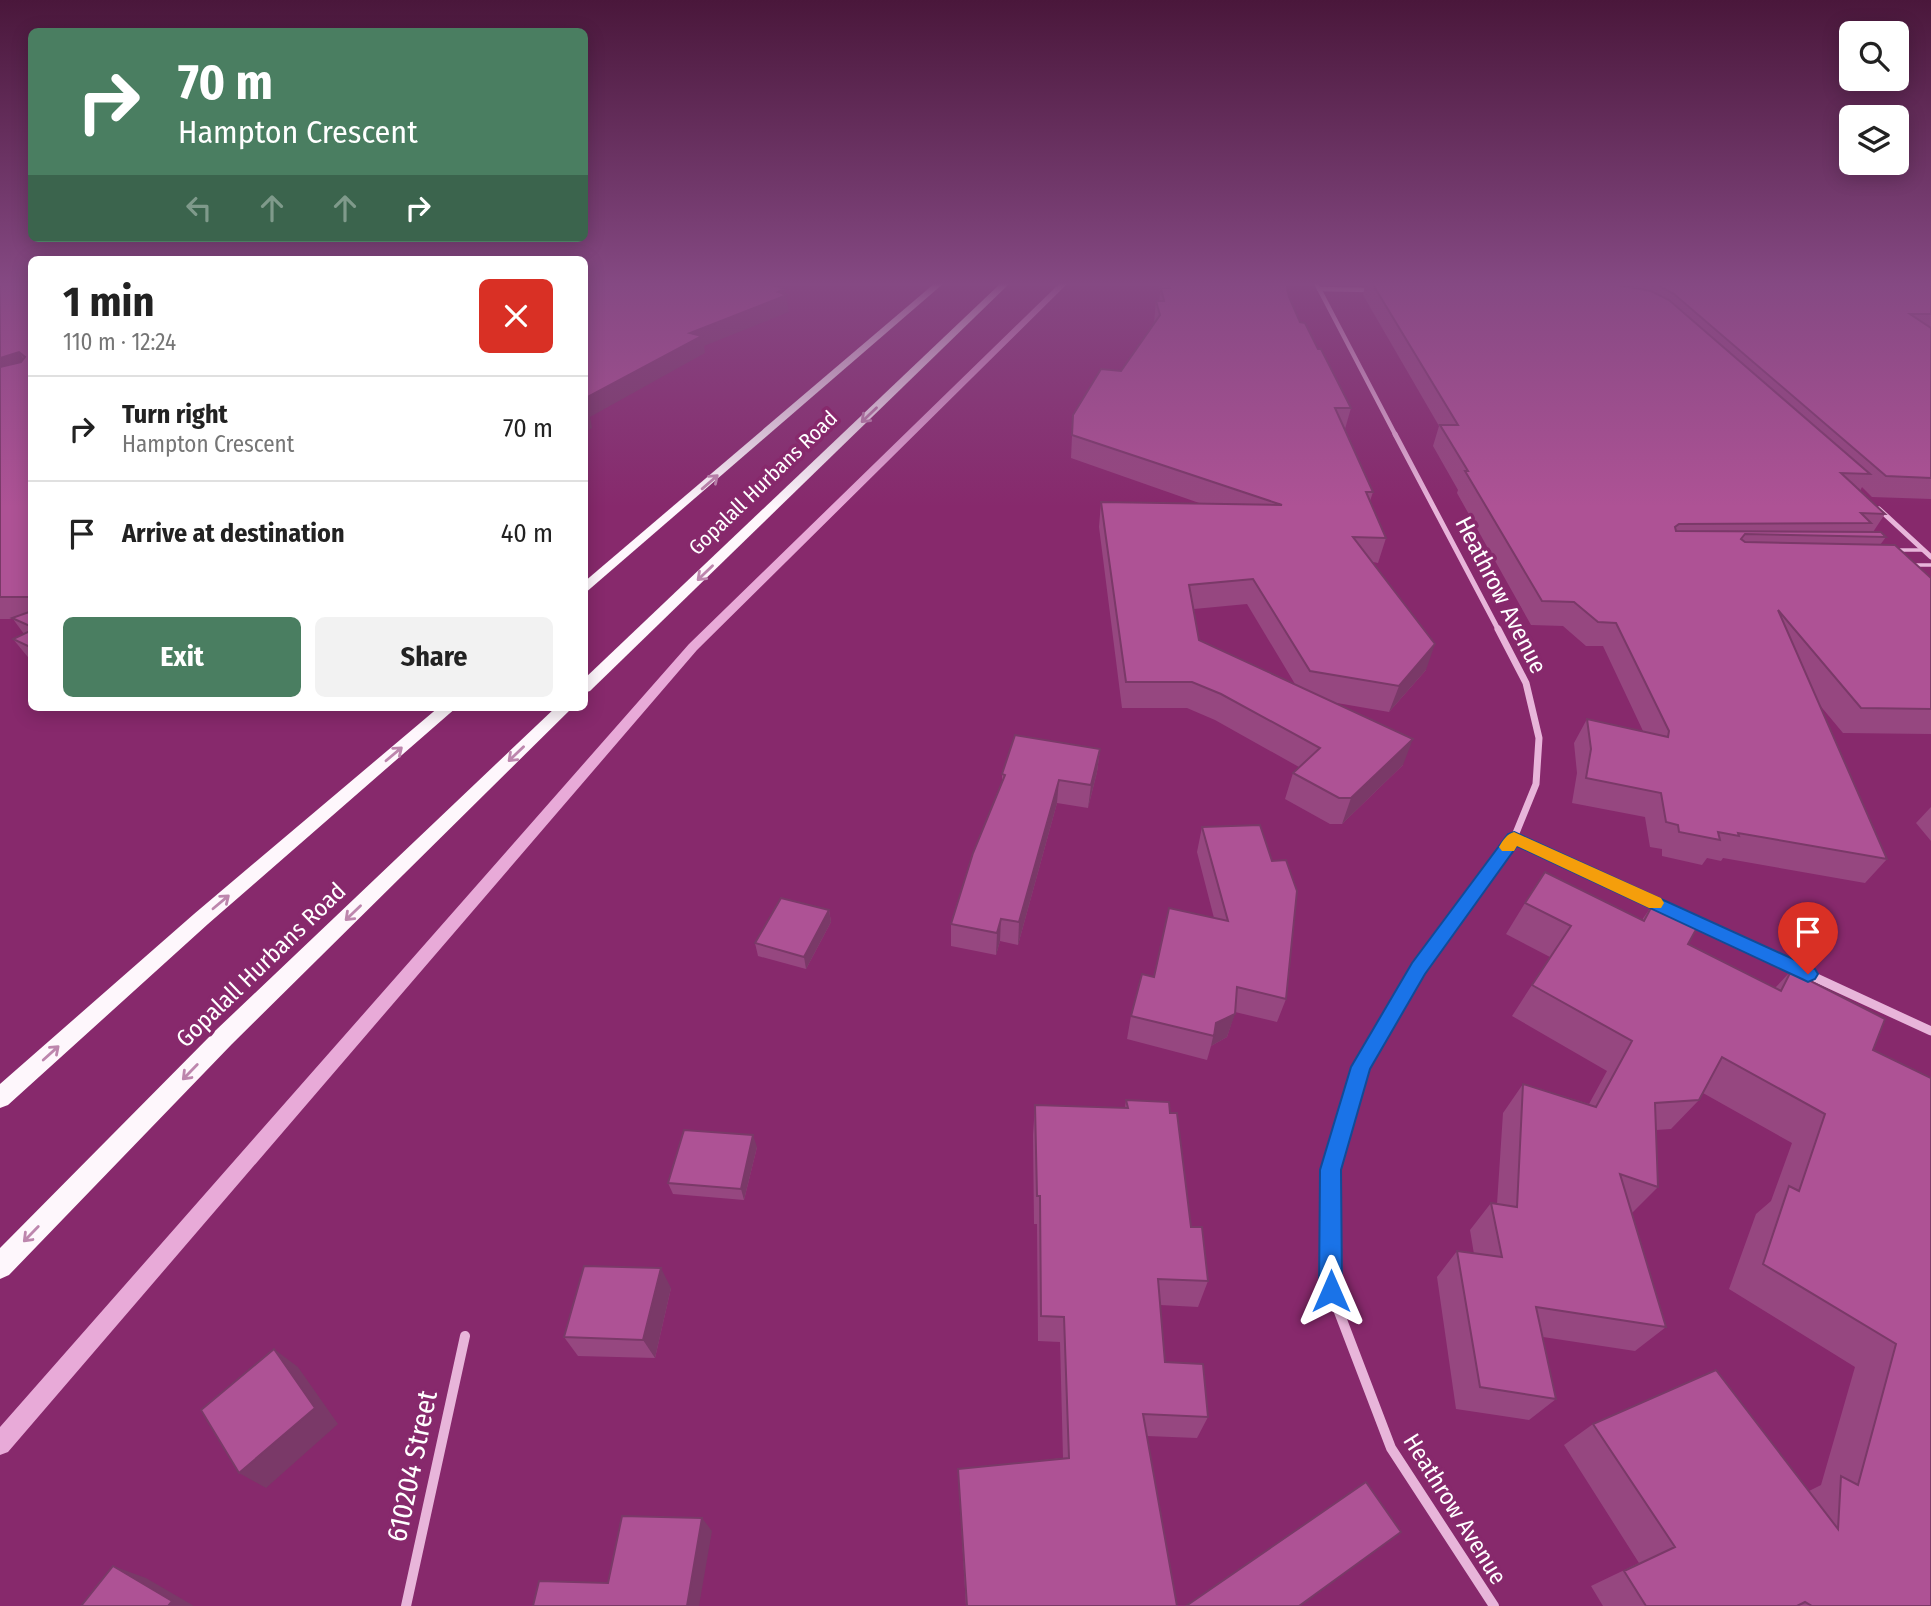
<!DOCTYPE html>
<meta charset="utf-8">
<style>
:root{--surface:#fff;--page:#f2f2f2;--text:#222;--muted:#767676;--line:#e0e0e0;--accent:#4a7e61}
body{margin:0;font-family:"Fira Sans Condensed",sans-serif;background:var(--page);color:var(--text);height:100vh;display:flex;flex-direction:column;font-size:26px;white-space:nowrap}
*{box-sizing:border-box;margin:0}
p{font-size:23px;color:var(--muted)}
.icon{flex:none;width:38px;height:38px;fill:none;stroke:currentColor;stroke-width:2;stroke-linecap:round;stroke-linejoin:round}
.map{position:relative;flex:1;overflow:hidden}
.details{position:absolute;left:28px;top:256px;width:560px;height:455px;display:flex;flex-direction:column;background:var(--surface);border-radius:10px;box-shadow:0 4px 18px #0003}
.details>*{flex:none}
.guide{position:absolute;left:28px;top:28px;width:560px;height:214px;border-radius:10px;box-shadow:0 4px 18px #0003;background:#4a7e61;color:#fff;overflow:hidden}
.controls{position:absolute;left:1839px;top:21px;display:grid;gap:14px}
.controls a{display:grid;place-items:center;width:70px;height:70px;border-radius:10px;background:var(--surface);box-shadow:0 4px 18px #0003;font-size:35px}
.pin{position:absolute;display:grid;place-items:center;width:60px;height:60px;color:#fff;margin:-72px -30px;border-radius:50% 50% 50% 0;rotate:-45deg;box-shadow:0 0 7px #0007}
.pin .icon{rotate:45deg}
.me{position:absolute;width:77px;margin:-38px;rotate:0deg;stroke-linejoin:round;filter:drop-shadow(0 0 5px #0008)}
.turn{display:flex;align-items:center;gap:24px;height:147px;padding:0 35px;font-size:32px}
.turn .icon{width:91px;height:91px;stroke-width:2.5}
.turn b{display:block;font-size:49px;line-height:60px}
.lanes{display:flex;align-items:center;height:66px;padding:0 35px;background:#0003;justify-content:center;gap:35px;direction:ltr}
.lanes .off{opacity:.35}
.round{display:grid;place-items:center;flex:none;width:74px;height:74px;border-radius:10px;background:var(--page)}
.overview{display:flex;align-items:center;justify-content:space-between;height:119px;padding:0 35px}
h1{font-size:42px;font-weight:700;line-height:52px}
.primary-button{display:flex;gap:14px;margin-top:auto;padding:14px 35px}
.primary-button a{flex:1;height:80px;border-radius:10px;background:var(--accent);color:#fff;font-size:28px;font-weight:700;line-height:80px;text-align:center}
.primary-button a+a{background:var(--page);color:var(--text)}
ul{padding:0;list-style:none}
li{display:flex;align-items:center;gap:21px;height:105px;padding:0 35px;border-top:2px solid var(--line)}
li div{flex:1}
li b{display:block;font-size:26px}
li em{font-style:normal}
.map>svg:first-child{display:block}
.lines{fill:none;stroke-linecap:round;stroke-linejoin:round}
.stream{fill:#e8aad8;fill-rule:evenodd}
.lane{stroke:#e8b5da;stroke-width:3.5}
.street-far4{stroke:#e8b5da;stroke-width:4.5}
.street-far3{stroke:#e8b5da;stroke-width:5}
.street-far2{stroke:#e8b5da;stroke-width:7}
.street-far1{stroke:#e8b5da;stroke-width:9}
.street{stroke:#e8b5da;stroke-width:10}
.primary{fill:#fef7fc;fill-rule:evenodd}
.wall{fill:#964780;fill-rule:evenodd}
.shaded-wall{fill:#7a3968}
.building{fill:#ae5295;stroke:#7a3968;stroke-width:2}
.oneway{stroke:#bd86ad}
.route{fill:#1a73e8;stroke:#114b97;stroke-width:2}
.slow{fill:#f59e0b}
.labels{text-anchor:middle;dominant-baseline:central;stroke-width:7;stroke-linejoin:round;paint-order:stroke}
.far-street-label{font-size:21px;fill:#fff;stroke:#87296c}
.street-label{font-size:24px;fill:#fff;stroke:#87296c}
.near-street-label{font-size:28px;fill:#fff;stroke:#87296c}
</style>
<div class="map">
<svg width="1931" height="1606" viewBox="0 0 1931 1606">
<rect width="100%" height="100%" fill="#87296c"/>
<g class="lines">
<path class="stream" d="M1060 283H1068L697 650 8 1452 0 1455V1427L689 644Z"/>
<g class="lane">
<path d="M1895 550H1923"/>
<path d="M1910 565H1931"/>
</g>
<g class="street-far4">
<path d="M1316 283 1396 436"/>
<path d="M1319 289 1371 290"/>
</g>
<g class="street-far3">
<path d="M1395 434 1499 631"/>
<path d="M1879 509 1931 557"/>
</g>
<g class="street-far2">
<path d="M1514 838 1606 880"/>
<path d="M1483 880 1514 838 1536 784 1539 738 1526 683 1498 629"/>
</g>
<g class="street-far1">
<path d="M1602 879 1931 1031"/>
<path d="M1330 1199V1170L1360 1067 1418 969 1484 879"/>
</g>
<g class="street">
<path d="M1330 1198 1331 1291 1391 1448 1494 1606"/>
<path d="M406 1606 465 1336"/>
</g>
<g class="primary">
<path d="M935 283H944L584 594V582Z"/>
<path d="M1001 283H1010L590 691 584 693V679Z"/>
<path d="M439 707H457L208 924 8 1105 0 1108V1084L194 914Z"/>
<path d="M556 707H573L232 1044 9 1275 0 1279V1248L216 1030Z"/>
</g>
</g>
<g class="wall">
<path d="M0 283H32V662L13 639 24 634 13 619H0Z"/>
<path d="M1161 283H1286L1289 297 1300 322 1318 349 1351 408 1345 429 1373 492 1370 501 1386 538 1378 563 1373 562 1426 670 1389 712 1337 703 1403 765 1342 824H1330L1285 799 1293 773 1299 767 1215 720 1187 708H1122L1099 527 1101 502 1202 504 1071 458 1073 415 1121 371 1154 323 1156 301H1159L1161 288H1163ZM1247 604 1295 684 1199 640 1194 609Z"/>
<path d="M1356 283H1919L1931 286V499L1872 497 1862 487 1860 491 1885 514 1873 532 1886 537 1880 545 1931 578V734L1843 733 1818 703 1887 859 1865 883 1723 858 1721 861 1707 858 1702 865 1662 856V849L1650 847 1645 817 1572 803 1577 773 1574 743 1587 719 1643 731 1603 646H1586L1563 626 1531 625 1457 493 1458 490 1433 446 1439 426 1363 295 1365 285H1358Z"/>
<path d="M1100 749 1097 772 1088 808 1057 803 1018 945 1000 941 996 955 951 946V924L1002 782V774Z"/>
<path d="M1931 807V841L1916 823Z"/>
<path d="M1202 827 1286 999 1277 1022 1235 1012 1227 1037 1211 1046 1207 1060 1127 1039 1131 1016 1154 977 1214 918 1197 852Z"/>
<path d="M1525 903 1642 920 1653 904 1688 944 1775 988 1791 971 1873 1050 1931 1606H1603L1591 1586 1639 1563 1564 1445 1593 1424 1809 1491 1821 1485 1855 1367 1729 1289 1756 1214 1771 1201 1792 1143 1703 1093 1699 1100 1671 1129 1656 1130 1658 1187 1632 1213 1666 1327 1635 1351 1543 1337 1556 1399 1529 1420 1456 1409 1437 1277 1457 1251 1474 1254 1470 1230 1491 1203 1497 1204 1503 1113 1523 1084 1589 1104 1607 1071 1512 1016 1550 957 1506 934Z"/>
<path d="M829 910 831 922 806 969 758 956 755 943Z"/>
<path d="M1126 1100 1170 1113 1191 1227 1208 1281 1198 1307 1160 1305 1165 1362 1208 1417 1197 1438 1147 1436 1177 1606H966L958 1469 1063 1458 1060 1342 1038 1341 1037 1224H1034L1033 1135 1035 1105 1125 1108Z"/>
<path d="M757 1147 744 1200 673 1194 668 1183Z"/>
<path d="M671 1288 655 1358 578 1356 564 1337Z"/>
</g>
<g class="shaded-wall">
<path d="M757 283H791L759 295Z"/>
<path d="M785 289 789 312 704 346 705 353 590 417 592 428 584 433V399L690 333Z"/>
<path d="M19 352 31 371 0 381V358Z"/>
<path d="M1435 644 1426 670 1389 712 1399 686Z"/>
<path d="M1413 739 1403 765 1342 824 1351 798Z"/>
<path d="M1100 749 1097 772 1088 808 1091 785Z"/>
<path d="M1059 780 1057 803 1018 945 1019 922Z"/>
<path d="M829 910 831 922 806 969 804 957Z"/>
<path d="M1001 919 1000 941 996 955 997 933Z"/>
<path d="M1235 1014 1227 1037 1211 1046 1216 1023Z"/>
<path d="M753 1135 757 1147 744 1200 741 1189Z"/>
<path d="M661 1268 671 1288 655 1358 643 1340Z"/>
<path d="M274 1349 298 1367 338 1424 266 1488 239 1473Z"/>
<path d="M702 1518 712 1531 699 1606H687Z"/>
<path d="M1401 1532 1301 1606H1299Z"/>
<path d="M113 1566 146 1578 194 1606H168Z"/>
</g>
<g class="building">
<path d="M0 283H32V597H0V367L21 362 25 357 19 352 0 358Z"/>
<path d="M584 283H766L785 289 778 292 787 295 690 333 702 336 584 399Z"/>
<path d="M1169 283H1286L1289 297 1300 322 1305 323 1318 349H1321L1351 408H1335L1373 492H1366L1386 538 1353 537 1435 644 1399 686 1310 671 1253 579 1189 585 1199 640 1413 739 1351 798H1339L1293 773 1320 748 1221 694 1192 682H1126L1101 502 1282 505 1072 435 1073 415 1101 369 1121 371 1160 315 1156 301H1164L1161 288H1170Z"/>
<path d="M1372 283H1606L1651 291 1669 300 1870 474 1841 473 1885 514 1861 513 1871 523 1679 524 1675 527 1676 531 1881 532 1886 537 1745 534 1741 539 1745 542 1895 545 1931 578V709L1861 708 1778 610 1887 859 1738 833 1739 836 1718 832 1720 840 1679 832 1678 825 1666 822 1661 793 1586 778 1591 749 1587 719 1668 737 1669 731 1616 623 1598 622 1574 602 1542 601 1465 471H1468L1440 425H1458Z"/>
<path d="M1649 283H1919L1931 286V314H1910L1931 328V478L1886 476 1674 294 1654 283Z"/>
<path d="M32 611V627L12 618Z"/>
<path d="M32 630V648L13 639Z"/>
<path d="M1015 735 1100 749 1091 785 1059 780 1019 922 1001 919 997 933 951 924 973 853 1005 775 1002 774Z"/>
<path d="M1260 825 1272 861 1286 860 1297 891 1286 999 1237 987 1235 1014 1216 1023 1214 1036 1131 1016 1142 974 1154 977 1169 908 1228 921 1202 827Z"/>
<path d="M1545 872 1644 921 1653 904 1698 926 1688 944 1781 991 1791 971 1885 1019 1873 1050 1931 1078V1606H1812L1805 1602 1797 1606H1646L1624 1571 1675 1547 1593 1424 1716 1370 1838 1529 1841 1476 1858 1485 1896 1344 1763 1264 1789 1186 1799 1191 1825 1114 1722 1057 1699 1100 1655 1103 1658 1187 1620 1174 1666 1327 1536 1307 1556 1399 1480 1387 1457 1251 1502 1257 1491 1203 1517 1207 1523 1084 1596 1107 1632 1041 1532 985 1571 926 1525 903Z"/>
<path d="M781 898 829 910 804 957 755 943Z"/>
<path d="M1126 1100 1169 1102 1170 1113H1177L1191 1227H1202L1208 1281 1158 1279 1165 1362 1203 1364 1208 1417 1143 1414 1177 1606H967L958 1469 1069 1458 1064 1317 1041 1316 1040 1196H1037L1035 1105 1128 1108Z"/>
<path d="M684 1130 753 1135 741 1189 668 1183Z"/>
<path d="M584 1266 661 1268 643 1340 564 1337Z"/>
<path d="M274 1349 315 1408 239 1473 201 1410Z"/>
<path d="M1366 1482 1401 1532 1299 1606H1186Z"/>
<path d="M622 1516 702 1518 687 1606H533L539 1581 608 1583Z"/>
<path d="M113 1566 172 1601 168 1606H81Z"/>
</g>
<defs><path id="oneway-shaft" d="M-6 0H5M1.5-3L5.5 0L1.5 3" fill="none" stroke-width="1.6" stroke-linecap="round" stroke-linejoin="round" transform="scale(1.75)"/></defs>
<g class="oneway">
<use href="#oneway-shaft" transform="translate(869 415) rotate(136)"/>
<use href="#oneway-shaft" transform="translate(710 482) rotate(-41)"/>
<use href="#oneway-shaft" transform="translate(705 573) rotate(136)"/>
<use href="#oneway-shaft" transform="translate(394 754) rotate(-40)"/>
<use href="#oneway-shaft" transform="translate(516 754) rotate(136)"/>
<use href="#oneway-shaft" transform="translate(221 902) rotate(-40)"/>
<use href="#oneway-shaft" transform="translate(353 913) rotate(136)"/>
<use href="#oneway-shaft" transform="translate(51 1053) rotate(-42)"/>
<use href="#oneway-shaft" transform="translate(190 1072) rotate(134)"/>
<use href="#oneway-shaft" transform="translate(31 1234) rotate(134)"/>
</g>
<linearGradient id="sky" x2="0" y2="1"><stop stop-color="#4a173b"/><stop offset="0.56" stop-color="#854983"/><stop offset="1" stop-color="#854983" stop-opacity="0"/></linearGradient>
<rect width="1931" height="507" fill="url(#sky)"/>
<path class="route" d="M1514 832 1815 969 1818 974 1815 979 1808 982 1802 979 1517 846 1425 974 1370 1069 1341 1170 1342 1291 1339 1300 1331 1303 1322 1300 1319 1291 1320 1170 1351 1067 1412 963 1508 834Z"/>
<path class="slow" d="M1514 832 1661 898 1664 903 1661 908H1649L1517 846 1514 851H1502L1499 847C1503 840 1507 834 1514 832Z"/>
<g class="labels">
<g class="far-street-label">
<text transform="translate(763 483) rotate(-44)">Gopalall Hurbans Road</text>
</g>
<g class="street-label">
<text transform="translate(1501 595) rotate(63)">Heathrow Avenue</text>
<text transform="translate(261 965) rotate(-44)">Gopalall Hurbans Road</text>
<text transform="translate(1455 1509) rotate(58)">Heathrow Avenue</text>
</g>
<g class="near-street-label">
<text transform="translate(412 1466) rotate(-78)">610204 Street</text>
</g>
</g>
</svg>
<div class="controls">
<a><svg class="icon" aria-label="search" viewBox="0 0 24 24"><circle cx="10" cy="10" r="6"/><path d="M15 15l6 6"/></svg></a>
<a><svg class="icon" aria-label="layers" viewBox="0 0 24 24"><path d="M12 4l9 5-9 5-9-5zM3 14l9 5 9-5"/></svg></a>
</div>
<div class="pin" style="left:1808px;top:974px;background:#d93025"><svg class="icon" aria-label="arrive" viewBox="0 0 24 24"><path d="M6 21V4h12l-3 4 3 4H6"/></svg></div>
<svg class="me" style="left:1331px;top:1291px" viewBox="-20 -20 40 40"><path d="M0-17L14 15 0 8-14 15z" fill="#1a73e8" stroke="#fff" stroke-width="4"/></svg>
<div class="guide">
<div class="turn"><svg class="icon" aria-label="right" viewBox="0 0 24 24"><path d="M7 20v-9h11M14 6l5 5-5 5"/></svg><div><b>70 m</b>Hampton Crescent</div></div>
<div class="lanes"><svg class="icon off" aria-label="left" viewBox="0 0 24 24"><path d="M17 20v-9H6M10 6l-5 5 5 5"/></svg><svg class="icon off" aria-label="ahead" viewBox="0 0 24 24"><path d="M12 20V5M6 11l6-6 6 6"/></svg><svg class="icon off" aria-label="ahead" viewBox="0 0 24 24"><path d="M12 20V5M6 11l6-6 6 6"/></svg><svg class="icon" aria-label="right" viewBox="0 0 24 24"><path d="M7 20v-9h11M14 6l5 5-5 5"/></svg></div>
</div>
<section class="details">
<div class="overview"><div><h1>1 min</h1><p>110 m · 12:24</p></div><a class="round" style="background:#d93025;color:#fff"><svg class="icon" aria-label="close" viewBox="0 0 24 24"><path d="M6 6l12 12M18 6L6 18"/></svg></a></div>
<ul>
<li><svg class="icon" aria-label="right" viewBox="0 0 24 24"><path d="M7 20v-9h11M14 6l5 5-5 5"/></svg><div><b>Turn right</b><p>Hampton Crescent</p></div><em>70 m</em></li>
<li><svg class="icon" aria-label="arrive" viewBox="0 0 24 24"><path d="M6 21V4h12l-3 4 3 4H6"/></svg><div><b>Arrive at destination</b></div><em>40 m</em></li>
</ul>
<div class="primary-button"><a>Exit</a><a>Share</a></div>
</section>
</div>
